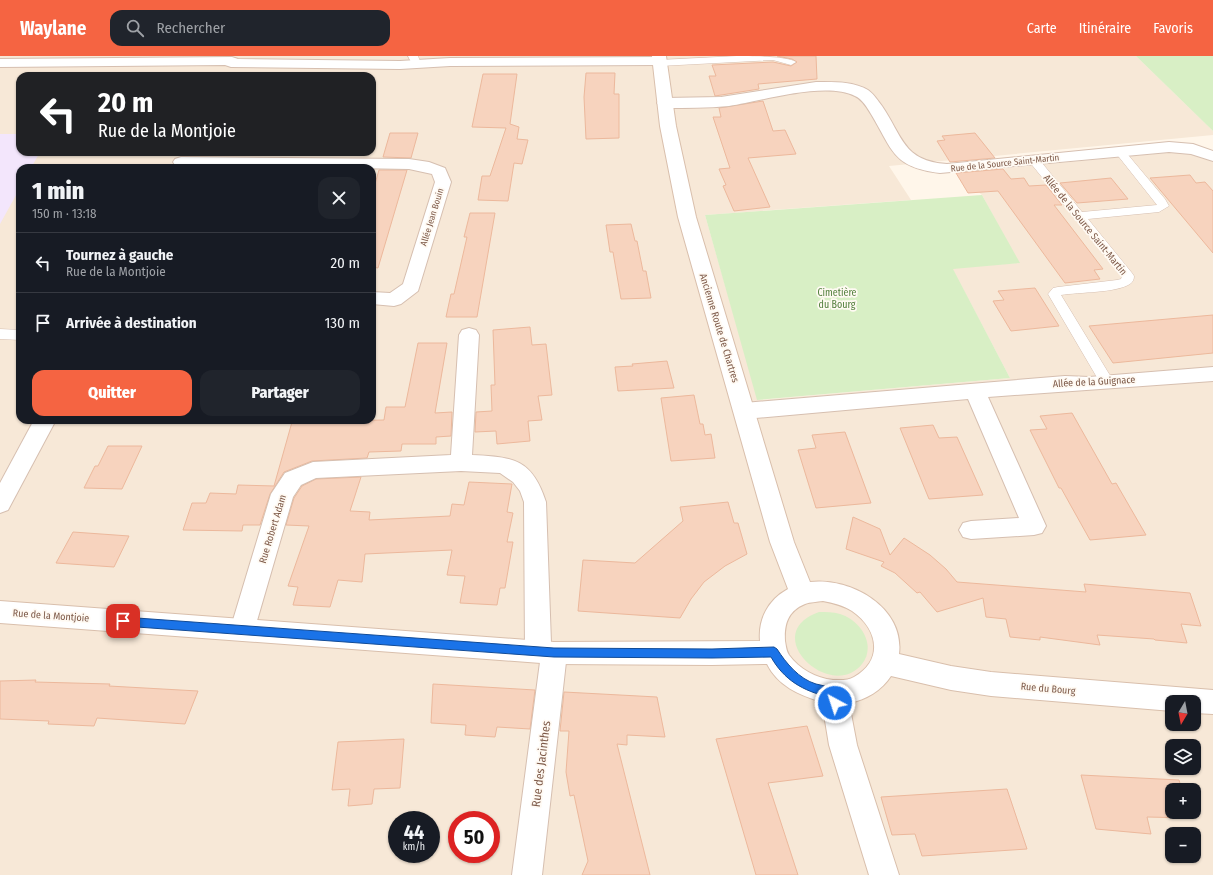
<!DOCTYPE html>
<html lang="fr">
<meta charset="utf-8">
<style>
:root{--surface:#171b24;--page:#20242c;--text:#f1f3f6;--muted:#9ea1a6;--line:#363941;--accent:#f56442}
body{margin:0;font-family:"Fira Sans Condensed",sans-serif;background:var(--page);color:var(--text);height:100vh;display:flex;flex-direction:column;font-size:15px;white-space:nowrap}
*{box-sizing:border-box;margin:0}
p{font-size:13px;color:var(--muted)}
.icon{flex:none;width:22px;height:22px;fill:none;stroke:currentColor;stroke-width:2;stroke-linecap:round;stroke-linejoin:round}
.map{position:relative;flex:1;overflow:hidden}
.details{position:absolute;left:16px;top:108px;width:360px;height:260px;display:flex;flex-direction:column;background:var(--surface);border-radius:12px;box-shadow:0 1px 3px #0004}
.details>*{flex:none}
.guide{position:absolute;left:16px;top:16px;width:360px;height:84px;border-radius:12px;box-shadow:0 1px 3px #0004;background:#202124;color:#fff;overflow:hidden}
.needle{width:26px;rotate:190deg}
.fabs{position:absolute;left:1165px;top:639px;display:grid;gap:8px}
.fabs a{display:grid;place-items:center;width:36px;height:36px;border-radius:8px;background:var(--surface);box-shadow:0 1px 3px #0004;font-size:20px}
.speed{position:absolute;left:388px;top:755px;display:flex;gap:8px;font-size:20px;font-weight:700;text-align:center}
.speed>*{display:grid;place-content:center;width:52px;height:52px;border-radius:50%;background:var(--surface);box-shadow:0 1px 3px #0004;line-height:1}
.speed small{font-size:10px;font-weight:400}
.speed .limit{border:6px solid #d22;background:#fff;color:#111}
.pin{position:absolute;display:grid;place-items:center;width:34px;height:34px;color:#fff;margin:-17px;border-radius:8px;box-shadow:0 2px 6px #0006}
.me{position:absolute;width:44px;margin:-22px;rotate:320deg;stroke-linejoin:round;filter:drop-shadow(0 0 3px #0008)}
.turn{display:flex;align-items:center;gap:14px;height:84px;padding:0 16px;font-size:18px}
.turn .icon{width:52px;height:52px;stroke-width:2.5}
.turn b{display:block;font-size:28px;line-height:34px}
.round{display:grid;place-items:center;flex:none;width:42px;height:42px;border-radius:12px;background:var(--page)}
.headline{display:flex;align-items:center;justify-content:space-between;height:68px;padding:0 16px}
h1{font-size:24px;font-weight:800;line-height:30px}
.cta{display:flex;gap:8px;margin-top:auto;padding:8px 16px}
.cta a{flex:1;height:46px;border-radius:12px;background:var(--accent);color:#fff;font-size:16px;font-weight:800;line-height:46px;text-align:center}
.cta a+a{background:var(--page);color:var(--text)}
ul{padding:0;list-style:none}
li{display:flex;align-items:center;gap:12px;height:60px;padding:0 16px;border-top:1px solid var(--line)}
li div{flex:1}
li b{display:block;font-size:15px}
li em{font-style:normal}
header{display:flex;align-items:center;gap:24px;box-sizing:border-box;height:56px;padding:0 20px;background:var(--accent);color:#fff}
header strong{font-size:19px}
nav{display:flex;gap:22px;margin-inline-start:auto;font-size:14px}
.search{width:280px;height:36px;background:var(--page);display:flex;align-items:center;gap:10px;box-sizing:border-box;padding:0 14px;border-radius:12px;color:var(--muted);font-size:15px}
.map>svg:first-child{display:block}
.residential{fill:#f7e8d7;fill-rule:evenodd}
.education{fill:#f3e6fc}
.green{fill:#d8efc5}
.building{fill:#f7d3be;stroke:#ecb89c}
.lines{fill:none;stroke-linecap:round;stroke-linejoin:round}
.service-casing{stroke:#d6bfb0;stroke-width:1}
.minor-casing{stroke:#d6bfb0;stroke-width:2}
.secondary-casing{stroke:#d9bfac;stroke-width:2}
.service{fill:#fff;fill-rule:evenodd}
.minor{fill:#fff;fill-rule:evenodd}
.secondary{fill:#fff;fill-rule:evenodd}
.route{fill:#1a73e8;stroke:#114b97}
.labels{text-anchor:middle;dominant-baseline:central;stroke-width:3.5;stroke-linejoin:round;paint-order:stroke}
.far-street-label{font-size:9px;fill:#7e5a49;stroke:#fffaf3}
.street-label{font-size:10px;fill:#7e5a49;stroke:#fffaf3}
.park-label{font-size:10px;fill:#527f3c;stroke:#fffaf3}
.near-street-label{font-size:12px;fill:#7e5a49;stroke:#fffaf3}
</style>
<header>
<strong>Waylane</strong>
<div class="search"><svg class="icon" aria-label="search" viewBox="0 0 24 24"><circle cx="10" cy="10" r="6"/><path d="M15 15l6 6"/></svg>Rechercher</div>
<nav><a>Carte</a><a>Itinéraire</a><a>Favoris</a></nav>
</header>
<div class="map">
<svg width="1213" height="819" viewBox="0 0 1213 819">
<rect width="100%" height="100%" fill="#fff6ea"/>
<path class="residential" d="M0 0H1136L1213 75V79L889 110 911 144 705 159 758 344 1010 322 952 212 1019 207 982 139 957 117 1175 96 1192 98 1213 106V819H0ZM20 20H372V96H20ZM20 112H372V364H20ZM1172 646H1194V668H1172ZM1172 690H1194V712H1172ZM1172 734H1194V756H1172ZM397 764H431V798H397ZM457 764H491V798H457ZM1172 778H1194V800H1172Z"/>
<path class="education" d="M0 78H20V96H40L31 112H20V132L0 168Z"/>
<g class="green">
<path d="M1136 0H1213V75Z"/>
<path d="M982 139 1020 207 953 213 1010 322 757 344 705 159Z"/>
<path d="M819 556C826 556 833 556 840 558 860 564 877 589 862 608 831 647 757 578 819 556Z"/>
</g>
<g class="building">
<path d="M777 0H816L817 23 758 28 759 33 715 40 709 20H716L712 9 773 6 791 10 797 6 792 3Z"/>
<path d="M586 17H615L614 38H619V82L586 83 584 41Z"/>
<path d="M483 18H517L510 68 519 71 517 83 528 84 522 108 514 107 508 145 478 144 482 120H490L506 72 472 71Z"/>
<path d="M763 45 773 75 785 74 796 98 748 102 770 151 734 155 723 130 726 129 719 113 730 112 713 61H721L719 52Z"/>
<path d="M390 77H418L411 102 383 101Z"/>
<path d="M975 77 995 102 950 106 937 85 945 84 942 80Z"/>
<path d="M1003 113 1011 123 1024 122 1029 130 1046 129 1062 149H1054L1103 213 1094 214 1100 223 1065 227 998 135 968 137 956 117Z"/>
<path d="M379 114H407L378 212 372 211V138Z"/>
<path d="M1190 119 1196 127 1205 126 1213 135V197L1150 122Z"/>
<path d="M1111 122 1128 143 1077 147 1060 127Z"/>
<path d="M470 157H495L477 261H446L451 238H454L467 181H464Z"/>
<path d="M631 168 635 185H637L643 215H646L651 242 621 243 613 196H610L606 169Z"/>
<path d="M1035 232 1059 270 1011 275 993 245 1004 244 998 235Z"/>
<path d="M1213 259V297L1113 307 1089 270Z"/>
<path d="M530 271 532 289 546 288 552 339 538 340 542 364 528 365 530 385 497 388 496 375 475 376 476 356 492 355 491 329H495L493 274Z"/>
<path d="M418 287H447L435 357 452 356 451 380 436 381V388H402L401 395 369 396 367 402 312 405 284 416 270 438 260 469H243L242 475 183 474 192 447H206L210 437 236 438 238 429 274 430 292 366 384 364 386 351H405Z"/>
<path d="M667 305 674 332 618 335 615 311 633 310 632 308Z"/>
<path d="M694 339 700 368H703L705 379 711 378 715 402 671 405 661 342Z"/>
<path d="M1072 357 1112 428 1116 427 1146 479 1090 484 1061 432H1059L1030 374 1047 373 1040 360Z"/>
<path d="M933 369 939 382 957 381 983 439 929 443 900 372Z"/>
<path d="M845 376 871 447 816 452 798 394 816 392 812 379Z"/>
<path d="M108 390H142L122 433 84 432 95 410H98Z"/>
<path d="M361 421 350 455 370 456 369 464 450 460 452 448 464 449 469 426 512 428 507 456 513 457 507 486H513L505 532H500L497 549 460 547 465 520 447 519 452 494 365 498 362 526 338 524 330 551 293 549 298 531 288 530 309 470 286 469 294 442 302 430 316 423Z"/>
<path d="M728 446 734 467H738L747 498 725 510 704 526 691 543 680 562 578 555 583 504 635 507 683 465 680 451Z"/>
<path d="M853 461 880 473 890 499 904 482 930 499 946 513 957 526 1086 536 1084 528 1190 537 1201 570 1181 568 1187 587 1155 584 1154 583 1097 579 1100 589 1040 581V584L1010 581 1006 563 986 561 983 542 937 556 920 536 917 537 895 517 881 510 884 506 846 493Z"/>
<path d="M73 476 129 480 114 511 56 507Z"/>
<path d="M36 624 35 626 110 628 109 630 198 635 185 668 97 662 94 670 48 668 49 665 0 663V625Z"/>
<path d="M433 628 535 634 530 673 497 671 495 681 465 679 466 669 431 667Z"/>
<path d="M564 636 657 641 665 681 627 679V689L617 688 650 819H582L588 805 574 739 570 740 566 716 569 675H560Z"/>
<path d="M807 670 823 720 768 727 798 819H756L716 683Z"/>
<path d="M404 683 400 732 374 733 372 748 348 750 350 733 332 734 338 686Z"/>
<path d="M1081 719 1179 724 1182 734H1172V756H1189L1192 762 1147 761 1151 778 1096 773Z"/>
<path d="M1007 733 1027 793 922 800 915 778 892 779 881 741Z"/>
</g>
<g class="lines">
<g class="service-casing">
<g id="service">
<path d="M408 0H418L421 8 419 10H413Z"/>
<path d="M737 0C750 0 787 0 796 6L791 9 773 4 660 10 655 7 660 4Z"/>
<path d="M1120 93 1124 94 1165 143 1169 150 1159 156 1088 163 1132 217 1134 220C1134 223 1133 226 1130 228 1116 237 1079 236 1061 239L1114 326 1112 330 1107 331 1102 330 1048 238 1053 232 1058 231 1117 224 1121 223 1122 220 1028 104 1030 102H1038L1082 156 1157 149 1115 96Z"/>
<path d="M0 273 20 274V284L0 283Z"/>
</g>
</g>
<g class="minor-casing">
<g id="minor">
<path d="M232 1 238 3 400 5 450 2 659 1 664 2 666 5 664 8 659 9 450 10 400 13 231 11 225 9 0 11V3Z"/>
<path d="M816 26C833 26 853 25 868 34 874 38 878 45 882 50 903 81 903 105 947 108L1169 86 1193 88 1213 95V105L1191 98 1169 96 940 117C892 111 893 94 871 58 867 51 862 43 855 40 825 25 762 45 729 50 708 52 686 52 665 52L660 50 657 47 660 44 665 42 721 41Z"/>
<path d="M181 101 409 103 429 106 445 112 451 126 418 235 401 248 394 250 372 248V236L390 237 403 228 435 126 432 118 409 113 175 109 173 106 175 103Z"/>
<path d="M469 272 476 274 479 279 472 399C514 401 532 403 546 446L551 587 554 586 563 589 567 597 542 819H512L540 606 529 603 525 595 524 446 520 435 513 426 500 417 461 415 316 422 301 429 293 441 252 582 243 585 234 582 230 574 271 438 285 417 313 406 451 399 459 279 462 274Z"/>
<path d="M1213 311V325L988 341 1046 470 1042 477 1034 479 971 483 963 481 959 474 963 467 971 465 1019 462 968 343 744 363 737 360 734 355 737 350 744 347 1065 320 1089 321Z"/>
<path d="M34 364H56L8 454 0 457V427Z"/>
</g>
</g>
<g class="secondary-casing">
<path id="secondary" d="M652 0H666L676 70 696 161 794 486 810 526C850 521 905 551 899 598L951 610 991 616 1213 634V658L1194 657V646H1172V655L991 640 951 634 891 620C882 634 866 644 849 647L857 689 899 819H869L829 689 822 646C799 639 778 630 767 608L712 609 554 608 0 567V545L554 586 760 585C758 563 768 544 788 533L770 486 678 161 660 70ZM823 545C833 547 843 549 852 555 878 573 884 604 854 621 848 625 839 624 833 624 816 622 799 613 789 599 786 594 786 590 785 585 784 568 788 555 805 548 810 546 817 546 823 545Z"/>
</g>
<use href="#service" class="service"/>
<use href="#minor" class="minor"/>
<use href="#secondary" class="secondary"/>
</g>
<path class="route" d="M123 561 554 592 712 593 774 591 777 593C786 607 799 623 816 628 823 630 831 631 838 633L841 647 839 651 835 652 832 651 829 641C803 635 784 624 771 601L712 602 554 601 123 570 119 568 118 565 119 562Z"/>
<g class="labels">
<g class="far-street-label">
<text transform="translate(1005 107) rotate(-6)">Rue de la Source Saint-Martin</text>
<text transform="translate(432 161) rotate(-73)">Allée Jean Bouin</text>
</g>
<g class="street-label">
<text transform="translate(1085 169) rotate(51)">Allée de la Source Saint-Martin</text>
<text transform="translate(719 272) rotate(73)">Ancienne Route de Chartres</text>
<text transform="translate(1094 326) rotate(-3)">Allée de la Guignace</text>
<text transform="translate(273 473) rotate(-73)">Rue Robert Adam</text>
<text transform="translate(51 560) rotate(4)">Rue de la Montjoie</text>
<text transform="translate(1048 633) rotate(5)">Rue du Bourg</text>
</g>
<g class="park-label">
<text x="837" y="237">Cimetière<tspan x="837" dy="12">du Bourg</tspan></text>
</g>
<g class="near-street-label">
<text transform="translate(541 708) rotate(-83)">Rue des Jacinthes</text>
</g>
</g>
</svg>
<div class="fabs">
<a><svg class="needle" viewBox="-14 -14 28 28"><path d="M0-13l5 13h-10z" fill="#e53935"/><path d="M0 13l5-13h-10z" fill="#9ea1a6"/></svg></a>
<a><svg class="icon" aria-label="layers" viewBox="0 0 24 24"><path d="M12 4l9 5-9 5-9-5zM3 14l9 5 9-5"/></svg></a>
<a>+</a>
<a>−</a>
</div>
<div class="speed"><div>44<small>km/h</small></div><div class="limit">50</div></div>
<div class="pin" style="left:123px;top:565px;background:#d93025"><svg class="icon" aria-label="arrive" viewBox="0 0 24 24"><path d="M6 21V4h12l-3 4 3 4H6"/></svg></div>
<svg class="me" style="left:835px;top:647px" viewBox="-20 -20 40 40"><circle r="17" fill="#1a73e8" stroke="#fff" stroke-width="3"/><path d="M0-11L8 9 0 5-8 9z" fill="#fff"/></svg>
<div class="guide">
<div class="turn"><svg class="icon" aria-label="left" viewBox="0 0 24 24"><path d="M17 20v-9H6M10 6l-5 5 5 5"/></svg><div><b>20 m</b>Rue de la Montjoie</div></div>
</div>
<section class="details">
<div class="headline"><div><h1>1 min</h1><p>150 m · 13:18</p></div><a class="round"><svg class="icon" aria-label="close" viewBox="0 0 24 24"><path d="M6 6l12 12M18 6L6 18"/></svg></a></div>
<ul>
<li><svg class="icon" aria-label="left" viewBox="0 0 24 24"><path d="M17 20v-9H6M10 6l-5 5 5 5"/></svg><div><b>Tournez à gauche</b><p>Rue de la Montjoie</p></div><em>20 m</em></li>
<li><svg class="icon" aria-label="arrive" viewBox="0 0 24 24"><path d="M6 21V4h12l-3 4 3 4H6"/></svg><div><b>Arrivée à destination</b></div><em>130 m</em></li>
</ul>
<div class="cta"><a>Quitter</a><a>Partager</a></div>
</section>
</div>
